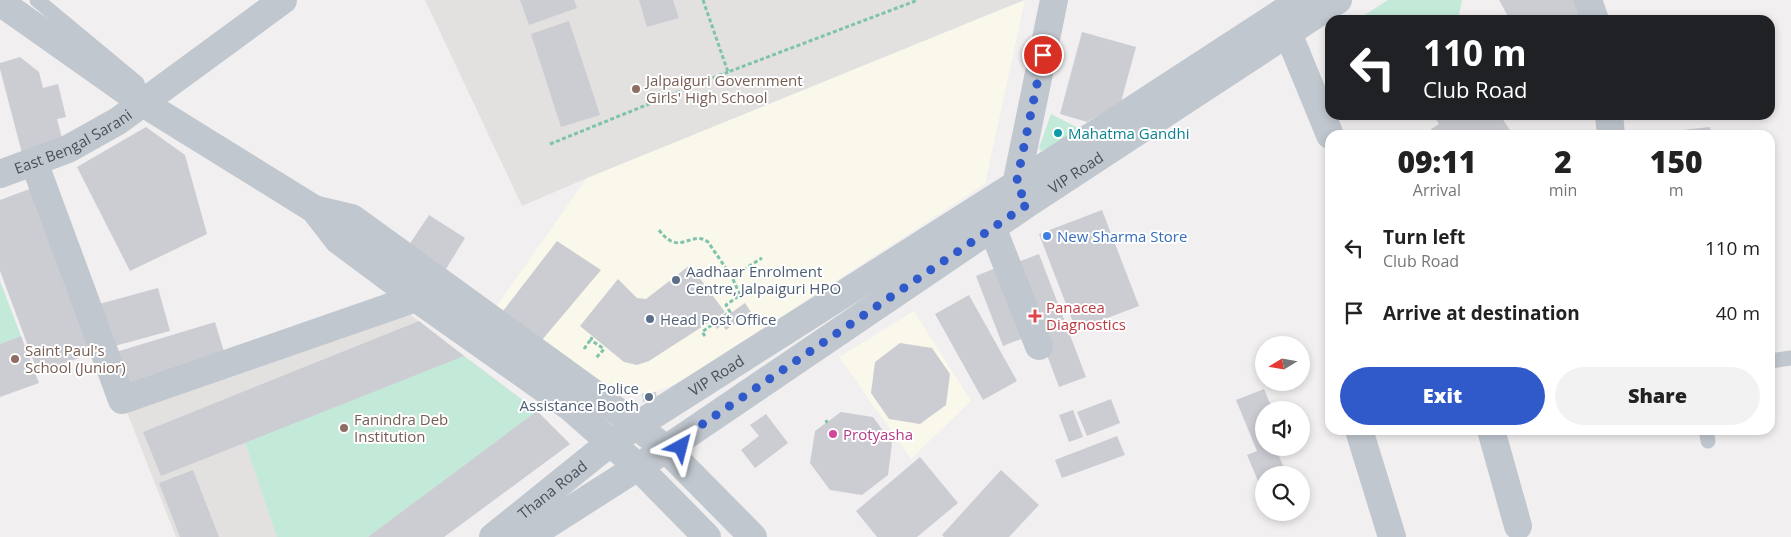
<!DOCTYPE html>
<style>
:root{--surface:#fff;--page:#f2f2f2;--text:#222;--muted:#767676;--accent:#3059ca}
body{margin:0;font-family:"Open Sans",sans-serif;background:var(--page);color:var(--text);height:100vh;display:flex;flex-direction:column;font-size:19px;white-space:nowrap}
*{box-sizing:border-box;margin:0}
p{font-size:16px;color:var(--muted)}
.icon{flex:none;width:28px;height:28px;fill:none;stroke:currentColor;stroke-width:2;stroke-linecap:round;stroke-linejoin:round}
.map{position:relative;flex:1;overflow:hidden}
.sheet{position:absolute;left:1325px;top:130px;width:450px;height:305px;display:flex;flex-direction:column;background:var(--surface);border-radius:15px;box-shadow:0 2px 8px #0003}
.sheet>*{flex:none}
.top-card{position:absolute;left:1325px;top:15px;width:450px;height:105px;border-radius:15px;box-shadow:0 2px 8px #0003;background:#202124;color:#fff;overflow:hidden}
.needle{width:32px;rotate:259deg}
.tools{position:absolute;left:1255px;top:336px;display:grid;gap:10px}
.tools a{display:grid;place-items:center;width:55px;height:55px;border-radius:50%;background:var(--surface);box-shadow:0 2px 8px #0003;font-size:25px}
.pin{position:absolute;display:grid;place-items:center;width:42px;height:42px;color:#fff;margin:-21px;border:2px solid #fff;border-radius:50%;box-shadow:0 1px 5px #0007}
.me{position:absolute;width:55px;margin:-28px;rotate:38deg;stroke-linejoin:round;filter:drop-shadow(0 0 4px #0008)}
.turn{display:flex;align-items:center;gap:18px;height:105px;padding:0 15px;font-size:22px}
.turn .icon{width:65px;height:65px;stroke-width:2.5}
.turn b{display:block;font-size:35px;line-height:42px}
.eta{display:flex;justify-content:space-evenly;align-items:center;height:85px;text-align:center}
.eta b{font-size:30px;font-weight:800;line-height:35px}
.cta{display:flex;gap:10px;margin-top:auto;padding:10px 15px}
.cta a{flex:1;height:58px;border-radius:30px;background:var(--accent);color:#fff;font-size:20px;font-weight:800;line-height:58px;text-align:center}
.cta a+a{background:var(--page);color:var(--text)}
ul{padding:0;list-style:none}
li{display:flex;align-items:center;gap:15px;height:65px;padding:0 15px}
li div{flex:1}
li b{display:block;font-size:19px}
li em{font-style:normal}
.map>svg:first-child{display:block}
.commercial{fill:#faf8ea}
.education{fill:#e2e1e0}
.green{fill:#c3e9d8}
.building{fill:#cccdd3}
.lines{fill:none;stroke-linecap:round;stroke-linejoin:round}
.path{stroke:#7fc3ad;stroke-width:3;stroke-dasharray:4 2.5;stroke-linecap:butt}
.service{stroke:#c1c7cf;stroke-width:15}
.minor{stroke:#c1c7cf;stroke-width:28}
.tertiary{stroke:#c1c7cf;stroke-width:28}
.route{stroke:#3059ca;stroke-width:9;stroke-dasharray:0 16.2}
.education-dot{fill:#8d6e63;stroke:#fff;stroke-width:2}
.culture-dot{fill:#0f9aa8;stroke:#fff;stroke-width:2}
.shop-dot{fill:#3f7fe0;stroke:#fff;stroke-width:2}
.service-dot{fill:#5c6f8a;stroke:#fff;stroke-width:2}
.health-dot{fill:#e0444e;stroke:#fff;stroke-width:2}
.hotel-dot{fill:#d1479c;stroke:#fff;stroke-width:2}
.labels{text-anchor:middle;dominant-baseline:central;stroke-width:4;stroke-linejoin:round;paint-order:stroke}
.education-label{font-size:15px;fill:#785e54;stroke:#fff;text-anchor:start}
.culture-label{font-size:15px;fill:#0d838f;stroke:#fff;text-anchor:start}
.street-label{font-size:15px;fill:#494f5a;stroke:#fff}
.shop-label{font-size:15px;fill:#366cbe;stroke:#fff;text-anchor:start}
.service-label{font-size:15px;fill:#4e5e75;stroke:#fff;text-anchor:start}
.health-label{font-size:15px;fill:#be3a42;stroke:#fff;text-anchor:start}
.hotel-label{font-size:15px;fill:#b23c85;stroke:#fff;text-anchor:start}
</style>
<div class="map">
<svg width="1791" height="537" viewBox="0 0 1791 537">
<rect width="100%" height="100%" fill="#f1efef"/>
<g class="commercial">
<path d="M1025 0 985 184 688 377 671 386 654 392 626 394 615 390 596 381 493 311 587 178Z"/>
<path d="M914 311 971 401 911 459 839 357Z"/>
</g>
<g class="education">
<path d="M425 0H1024L587 178 522 206Z"/>
<path d="M404 310 537 411 570 444 444 537H176L125 407Z"/>
</g>
<g class="green">
<path d="M1388 0H1462L1458 20H1357Z"/>
<path d="M1051 114 1084 131 1041 151 1039 148Z"/>
<path d="M0 281 21 336 0 344Z"/>
<path d="M464 356 537 411 368 537H277L245 442Z"/>
</g>
<g class="building">
<path d="M520 0H574L577 8 529 25Z"/>
<path d="M639 0H673L679 18 647 27Z"/>
<path d="M1499 0H1578L1587 20H1510Z"/>
<path d="M569 21 600 115 561 127 531 34Z"/>
<path d="M1082 32 1136 47 1121 102 1087 122 1060 114Z"/>
<path d="M20 57 39 72 43 88 58 84 66 117 57 119 64 146 23 157 0 69V63Z"/>
<path d="M1433 115H1500L1513 135H1435L1431 129 1439 124Z"/>
<path d="M146 127 185 155 207 234 130 271 77 167Z"/>
<path d="M1710 127 1711 135H1663V132Z"/>
<path d="M35 187 95 352 38 373 0 271V200Z"/>
<path d="M1102 210 1139 306 1076 330 1039 234Z"/>
<path d="M429 215 465 238 446 269 409 245Z"/>
<path d="M557 241 601 270 542 340 503 311Z"/>
<path d="M1039 254 1086 377 1059 387 1013 264Z"/>
<path d="M690 265 725 312 649 361 637 365 624 362 580 326 618 279 637 298 646 299Z"/>
<path d="M1003 265 1031 335 1003 346 976 276Z"/>
<path d="M158 288 170 331 111 347 99 304Z"/>
<path d="M969 295 1017 381 983 400 935 314Z"/>
<path d="M745 303 751 312 726 330 722 325 717 329 714 325Z"/>
<path d="M419 321 464 356 161 476 143 432Z"/>
<path d="M215 322 225 355 126 385 116 352Z"/>
<path d="M21 336 39 383 0 397V344Z"/>
<path d="M900 343 932 348 950 374 946 405 920 424 889 419 871 393 875 362Z"/>
<path d="M1264 389 1273 410H1264V448H1280L1276 449 1287 475H1264V495L1247 455 1257 451 1236 400Z"/>
<path d="M656 392 657 401 643 402 642 394Z"/>
<path d="M1111 399 1120 423 1087 436 1077 412Z"/>
<path d="M1073 410 1083 437 1069 442 1059 415Z"/>
<path d="M537 411 570 444 444 537H368Z"/>
<path d="M841 412 873 417 892 443 888 475 862 495 830 490 810 463 815 431Z"/>
<path d="M766 414 788 443 755 468 741 450 759 436 750 425Z"/>
<path d="M1117 436 1125 455 1062 478 1055 460Z"/>
<path d="M920 457 958 503 917 537H877L856 511Z"/>
<path d="M193 470 219 537H180L159 483Z"/>
<path d="M1001 470 1039 505 1009 537H944L942 535Z"/>
</g>
<g class="lines">
<g class="path">
<path d="M703 0 728 72 918 0"/>
<path d="M550 144 728 72"/>
<path d="M659 230C680 258 691 229 708 242L732 277"/>
<path d="M705 336 702 332 730 312 726 305 740 295 732 277 762 258"/>
<path d="M592 337 591 340 604 349 596 358"/>
<path d="M584 349 591 339"/>
<path d="M826 420 827 423"/>
</g>
<g class="service">
<path d="M37 0 137 83 142 99"/>
<path d="M1770 361 1791 358"/>
<path d="M1706 430 1708 441"/>
</g>
<g class="minor">
<path d="M1588 0 1595 20"/>
<path d="M1288 33 1330 135"/>
<path d="M1609 115 1611 135"/>
<path d="M34 162 122 400 416 298"/>
<path id="s1" d="M0 174 68 149 118 121 283 0"/>
<path d="M1016 185 1054 0"/>
<path d="M992 227 1039 346"/>
<path d="M1359 430 1392 537"/>
<path d="M1491 430 1518 526"/>
</g>
<g class="tertiary">
<path d="M0 2 143 103 314 209 352 218 599 397 666 449 753 537"/>
<path d="M314 209 338 240 416 298 570 407 638 467 707 537"/>
<path id="s2" d="M493 537 611 442 1089 138 1301 0"/>
<path id="s3" d="M528 537 666 449 1027 204 1338 0"/>
</g>
</g>
<g class="lines">
<path class="route" d="M681 447 688 434 1028 204 1016 185 1043 55"/>
</g>
<g class="education-dot">
<circle cx="636" cy="89" r="5"/>
<circle cx="15" cy="359" r="5"/>
<circle cx="344" cy="428" r="5"/>
</g>
<circle class="culture-dot" cx="1058" cy="133" r="5"/>
<circle class="shop-dot" cx="1047" cy="236" r="5"/>
<g class="service-dot">
<circle cx="676" cy="280" r="5"/>
<circle cx="650" cy="319" r="5"/>
<circle cx="649" cy="397" r="5"/>
</g>
<path class="health-dot" d="M1032.5 308.5h5v5h5v5h-5v5h-5v-5h-5v-5h5z"/>
<circle class="hotel-dot" cx="833" cy="434" r="5"/>
<g class="labels">
<g class="education-label">
<text x="646" y="80">Jalpaiguri Government<tspan x="646" dy="17">Girls' High School</tspan></text>
<text x="25" y="350">Saint Paul's<tspan x="25" dy="17">School (Junior)</tspan></text>
<text x="354" y="419">Fanindra Deb<tspan x="354" dy="17">Institution</tspan></text>
</g>
<g class="culture-label">
<text x="1068" y="133">Mahatma Gandhi</text>
</g>
<g class="street-label">
<text stroke="none"><textPath href="#s1" startOffset="80">East Bengal Sarani</textPath></text>
<text stroke="none"><textPath href="#s3" startOffset="658">VIP Road</textPath></text>
<text stroke="none"><textPath href="#s2" startOffset="276">VIP Road</textPath></text>
<text stroke="none"><textPath href="#s2" startOffset="76">Thana Road</textPath></text>
</g>
<g class="shop-label">
<text x="1057" y="236">New Sharma Store</text>
</g>
<g class="service-label">
<text x="686" y="271">Aadhaar Enrolment<tspan x="686" dy="17">Centre, Jalpaiguri HPO</tspan></text>
<text x="660" y="319">Head Post Office</text>
<text x="639" y="388" text-anchor="end">Police<tspan x="639" dy="17">Assistance Booth</tspan></text>
</g>
<g class="health-label">
<text x="1046" y="307">Panacea<tspan x="1046" dy="17">Diagnostics</tspan></text>
</g>
<g class="hotel-label">
<text x="843" y="434">Protyasha</text>
</g>
</g>
</svg>
<div class="tools">
<a><svg class="needle" viewBox="-14 -14 28 28"><path d="M0-13l5 13h-10z" fill="#e53935"/><path d="M0 13l5-13h-10z" fill="#767676"/></svg></a>
<a><svg class="icon" aria-label="sound" viewBox="0 0 24 24"><path d="M4 9h4l5-4v14l-5-4H4zM17 9q2 3 0 6"/></svg></a>
<a><svg class="icon" aria-label="search" viewBox="0 0 24 24"><circle cx="10" cy="10" r="6"/><path d="M15 15l6 6"/></svg></a>
</div>
<div class="pin" style="left:1043px;top:55px;background:#d93025"><svg class="icon" aria-label="arrive" viewBox="0 0 24 24"><path d="M6 21V4h12l-3 4 3 4H6"/></svg></div>
<svg class="me" style="left:681px;top:447px" viewBox="-20 -20 40 40"><path d="M0-17L14 15 0 8-14 15z" fill="#3059ca" stroke="#fff" stroke-width="4"/></svg>
<div class="top-card">
<div class="turn"><svg class="icon" aria-label="left" viewBox="0 0 24 24"><path d="M17 20v-9H6M10 6l-5 5 5 5"/></svg><div><b>110 m</b>Club Road</div></div>
</div>
<section class="sheet">
<div class="eta">
<div><b>09:11</b><p>Arrival</p></div>
<div><b>2</b><p>min</p></div>
<div><b>150</b><p>m</p></div>
</div>
<ul>
<li><svg class="icon" aria-label="left" viewBox="0 0 24 24"><path d="M17 20v-9H6M10 6l-5 5 5 5"/></svg><div><b>Turn left</b><p>Club Road</p></div><em>110 m</em></li>
<li><svg class="icon" aria-label="arrive" viewBox="0 0 24 24"><path d="M6 21V4h12l-3 4 3 4H6"/></svg><div><b>Arrive at destination</b></div><em>40 m</em></li>
</ul>
<div class="cta"><a>Exit</a><a>Share</a></div>
</section>
</div>
